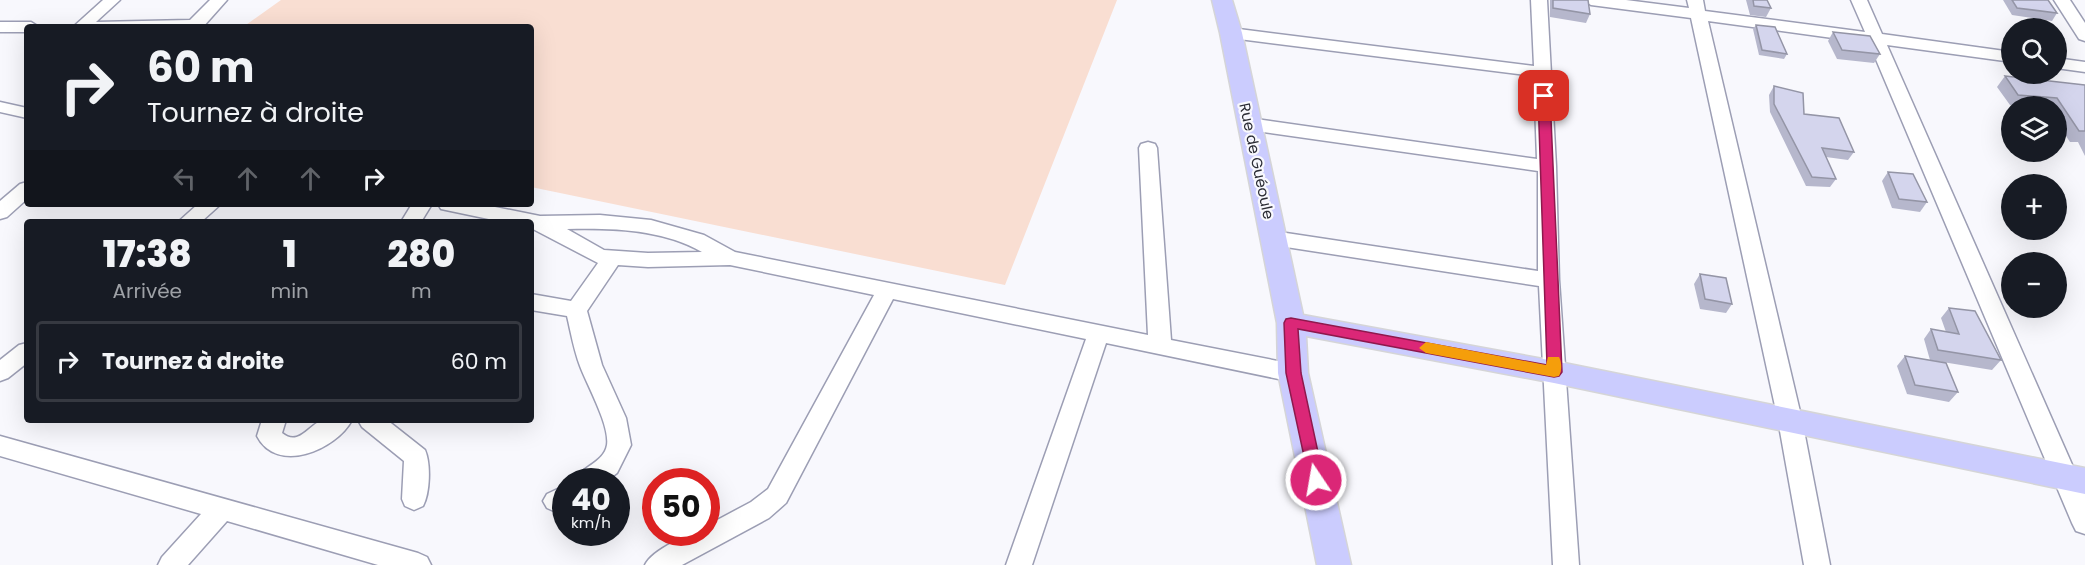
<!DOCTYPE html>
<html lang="fr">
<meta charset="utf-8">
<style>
:root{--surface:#171b24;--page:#20242c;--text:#f1f3f6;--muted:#9ea1a6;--line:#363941}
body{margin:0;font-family:Poppins,sans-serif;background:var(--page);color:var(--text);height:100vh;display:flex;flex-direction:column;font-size:22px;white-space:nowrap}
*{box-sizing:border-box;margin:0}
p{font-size:20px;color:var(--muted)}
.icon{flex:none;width:33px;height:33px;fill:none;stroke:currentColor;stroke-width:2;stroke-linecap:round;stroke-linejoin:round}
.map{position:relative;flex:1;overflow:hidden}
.drawer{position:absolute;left:24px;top:219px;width:510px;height:204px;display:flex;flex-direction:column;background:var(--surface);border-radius:6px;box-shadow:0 6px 24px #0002}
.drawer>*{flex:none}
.banner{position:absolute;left:24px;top:24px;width:510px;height:183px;border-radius:6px;box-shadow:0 6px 24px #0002;background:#171b24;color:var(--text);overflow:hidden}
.tools{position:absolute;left:2001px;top:18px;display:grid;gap:12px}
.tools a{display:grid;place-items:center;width:66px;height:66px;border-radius:50%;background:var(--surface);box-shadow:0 6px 24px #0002;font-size:30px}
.speed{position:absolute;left:552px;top:468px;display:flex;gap:12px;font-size:30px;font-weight:700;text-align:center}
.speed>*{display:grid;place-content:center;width:78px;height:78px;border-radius:50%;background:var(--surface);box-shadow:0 6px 24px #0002;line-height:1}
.speed small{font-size:15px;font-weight:400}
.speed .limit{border:9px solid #d22;background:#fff;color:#111}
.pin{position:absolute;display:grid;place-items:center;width:51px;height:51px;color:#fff;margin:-26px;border-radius:12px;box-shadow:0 3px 9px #0006}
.me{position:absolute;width:66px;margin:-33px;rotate:348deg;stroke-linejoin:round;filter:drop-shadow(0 0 4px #0008)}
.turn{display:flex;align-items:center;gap:21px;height:126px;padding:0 24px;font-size:27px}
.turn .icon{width:78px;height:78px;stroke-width:2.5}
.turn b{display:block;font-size:42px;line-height:51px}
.lanes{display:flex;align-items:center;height:57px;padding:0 24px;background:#0003;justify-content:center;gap:30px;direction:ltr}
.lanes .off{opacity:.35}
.eta{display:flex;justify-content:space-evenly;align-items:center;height:102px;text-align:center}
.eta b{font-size:36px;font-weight:800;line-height:42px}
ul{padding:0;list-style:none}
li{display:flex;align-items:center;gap:18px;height:81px;margin:0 12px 9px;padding:0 12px;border:3px solid var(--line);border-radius:6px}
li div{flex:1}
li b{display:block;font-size:22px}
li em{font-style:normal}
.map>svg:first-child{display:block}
.green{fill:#f9ded2}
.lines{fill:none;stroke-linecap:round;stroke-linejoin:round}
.minor-casing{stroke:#9c9eb4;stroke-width:3}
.major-casing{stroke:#d5d5d7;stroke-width:3}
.minor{fill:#fff;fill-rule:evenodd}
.major{fill:#cbccfe;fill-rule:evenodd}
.wall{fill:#b6b7cc}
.building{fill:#d4d5ed;stroke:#9495a6;stroke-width:1.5}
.route{fill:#db2777;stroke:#8e194d;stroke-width:1.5}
.slow{fill:#f59e0b}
.labels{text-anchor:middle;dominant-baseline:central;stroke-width:4.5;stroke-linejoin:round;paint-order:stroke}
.street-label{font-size:15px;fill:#2b2c35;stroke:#f8f8fd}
</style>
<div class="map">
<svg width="2085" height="565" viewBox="0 0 2085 565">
<rect width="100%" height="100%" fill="#f8f8fd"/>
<path class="green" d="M281 0H1117L1005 285 531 187V27H243Z"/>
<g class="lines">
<g class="minor-casing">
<g id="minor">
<path d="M103 0H120L96 22 190 20 210 0H227L203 27H73Z"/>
<path d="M1531 0H1547L1556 166 1559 280 1579 565H1553L1539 286 1273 245 1266 243 1263 238 1266 233 1273 231 1538 271V171L1249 130 1243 128 1240 124 1243 120 1249 118 1537 159 1534 76 1231 38 1223 33 1231 28 1534 66Z"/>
<path d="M1583 0H1626L1689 8 1687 0H1703L1705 11 1865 32 1851 0H1867L1882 34 2012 52V62L1887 45 2085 494V534L2076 531 2072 523 1869 43 1708 21 1802 420 1830 565H1804L1778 420 1691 18 1591 5Z"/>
<path d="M2054 0H2070L2085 23V41L2079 39Z"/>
<path d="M0 22H31L39 27H27V32H0Z"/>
<path d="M2056 58 2085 62V72L2056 68Z"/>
<path d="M0 102 27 108V118L0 112Z"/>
<path d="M1148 142 1155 144 1157 148 1171 340 1293 364 1301 367 1304 373 1301 379 1293 382 1106 343 1032 565H1006L1086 339 893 299 786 503 769 518 682 565H645C652 550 690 532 706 532V526L751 502 768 489 874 295 730 265 648 267 618 265 587 311 602 365 626 418 631 445 617 473 605 482H573C580 467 604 463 607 445 610 425 587 385 580 366 574 350 571 333 567 316L531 310V294L571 301 598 263 531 228V222H503L441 209 438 204H480L540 216 600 215 651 220 704 235 735 252 1148 335 1139 148 1141 144ZM567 229C612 228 662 229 702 252L648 253 604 250Z"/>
<path d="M27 182V199L7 217 0 219V201L20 184Z"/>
<path d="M198 204H221L201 222H178Z"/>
<path d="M412 204H432L421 222H401Z"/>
<path d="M27 343V363L8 378 0 381V360L19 345Z"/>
<path d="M262 420H286L282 433C299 447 308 425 323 420 330 417 344 420 352 420 336 450 277 475 257 436Z"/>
<path d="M358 420H387L425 450C431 464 430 493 423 506L414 510 405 506 402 499 404 461 362 427Z"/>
<path d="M0 436 418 553 427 557 431 565H378L227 521 188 565H158L162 557 201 514 0 456Z"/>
<path d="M566 485V508L556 512 547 508 543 501 547 494Z"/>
</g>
</g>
<g class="major-casing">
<path id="major" d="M1212 0H1232L1242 33 1303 315 1554 361 2085 468V494L1554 383 1306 336 1308 373 1351 565H1317L1278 373 1277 323 1220 33Z"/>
</g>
<use href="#minor" class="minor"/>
<use href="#major" class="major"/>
</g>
<g class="wall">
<path d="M1550 0H1588L1590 14 1586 23 1550 17Z"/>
<path d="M1746 0H1767L1771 8 1766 17 1750 15Z"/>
<path d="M2003 0H2048L2057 13 2052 21 2012 15Z"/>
<path d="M1756 25 1787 54 1784 59 1759 55 1753 29Z"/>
<path d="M1833 32 1880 54 1874 63 1837 59 1828 41Z"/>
<path d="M2005 76 2085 85V156L2078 142H2070L2056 121V106H2023L2010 105 1997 87Z"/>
<path d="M1774 86 1804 114 1854 152 1848 160 1826 157 1836 179 1830 187 1806 186 1770 112 1769 95Z"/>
<path d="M1888 172 1927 202 1920 212 1892 208 1882 181Z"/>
<path d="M1700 274 1732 304 1726 313 1700 309 1694 284Z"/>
<path d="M1949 308 2001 360 1992 370 1930 360 1924 339 1931 329 1946 332 1941 318Z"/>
<path d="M1905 356 1958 392 1949 402 1907 394 1897 366Z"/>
</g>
<g class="building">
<path d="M1553 0H1588L1590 14 1553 8Z"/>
<path d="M1753 0H1767L1771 8 1754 6Z"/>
<path d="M2012 0H2048L2057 13 2017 8Z"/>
<path d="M1756 25 1775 27 1787 54 1762 50Z"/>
<path d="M1833 32 1870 36 1880 54 1842 50Z"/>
<path d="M2005 76 2085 85V131H2079L2057 98 2018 95Z"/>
<path d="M1774 86 1803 93 1804 114 1839 118 1854 152 1822 148 1836 179 1812 177 1774 104Z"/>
<path d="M1888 172 1913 174 1927 202 1899 199Z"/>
<path d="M1700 274 1726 278 1732 304 1705 299Z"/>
<path d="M1949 308 1975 311 2001 360 1938 350 1931 329 1959 334Z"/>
<path d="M1905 356 1946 363 1958 392 1915 385Z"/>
</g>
<path class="route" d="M1544 92 1550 96 1562 372 1559 376 1554 377 1298 329 1301 373 1324 480 1321 484 1316 486 1310 484 1286 373 1284 323 1286 319 1291 318 1547 365 1538 96Z"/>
<path class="slow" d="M1426 342 1546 365 1548 357H1559C1562 363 1562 370 1559 376L1554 377 1426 353 1419 348Z"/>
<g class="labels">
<g class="street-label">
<text transform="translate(1257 161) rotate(78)">Rue de Guéoule</text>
</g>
</g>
</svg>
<div class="tools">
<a><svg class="icon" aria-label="search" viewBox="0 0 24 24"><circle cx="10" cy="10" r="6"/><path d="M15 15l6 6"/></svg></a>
<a><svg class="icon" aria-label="layers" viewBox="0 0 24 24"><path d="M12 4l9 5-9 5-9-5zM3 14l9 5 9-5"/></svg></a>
<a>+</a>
<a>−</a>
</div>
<div class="speed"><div>40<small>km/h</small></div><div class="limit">50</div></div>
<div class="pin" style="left:1544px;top:96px;background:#d93025"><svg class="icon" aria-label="arrive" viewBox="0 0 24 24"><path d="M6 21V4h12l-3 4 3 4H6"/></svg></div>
<svg class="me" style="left:1316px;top:480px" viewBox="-20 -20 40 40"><circle r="17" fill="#db2777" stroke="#fff" stroke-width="3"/><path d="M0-11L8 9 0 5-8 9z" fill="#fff"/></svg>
<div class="banner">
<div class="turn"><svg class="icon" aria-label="right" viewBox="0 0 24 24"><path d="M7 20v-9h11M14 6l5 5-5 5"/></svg><div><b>60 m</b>Tournez à droite</div></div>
<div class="lanes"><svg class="icon off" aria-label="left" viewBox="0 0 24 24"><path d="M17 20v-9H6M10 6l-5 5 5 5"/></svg><svg class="icon off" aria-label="ahead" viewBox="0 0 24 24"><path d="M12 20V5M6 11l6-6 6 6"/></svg><svg class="icon off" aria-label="ahead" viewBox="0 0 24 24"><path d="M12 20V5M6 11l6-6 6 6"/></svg><svg class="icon" aria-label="right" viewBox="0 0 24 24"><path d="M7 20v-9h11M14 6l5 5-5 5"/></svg></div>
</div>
<section class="drawer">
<div class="eta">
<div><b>17:38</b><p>Arrivée</p></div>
<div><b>1</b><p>min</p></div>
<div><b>280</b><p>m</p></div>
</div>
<ul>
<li><svg class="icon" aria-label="right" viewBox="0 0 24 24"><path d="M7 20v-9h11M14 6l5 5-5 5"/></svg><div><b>Tournez à droite</b></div><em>60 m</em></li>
</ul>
</section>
</div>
